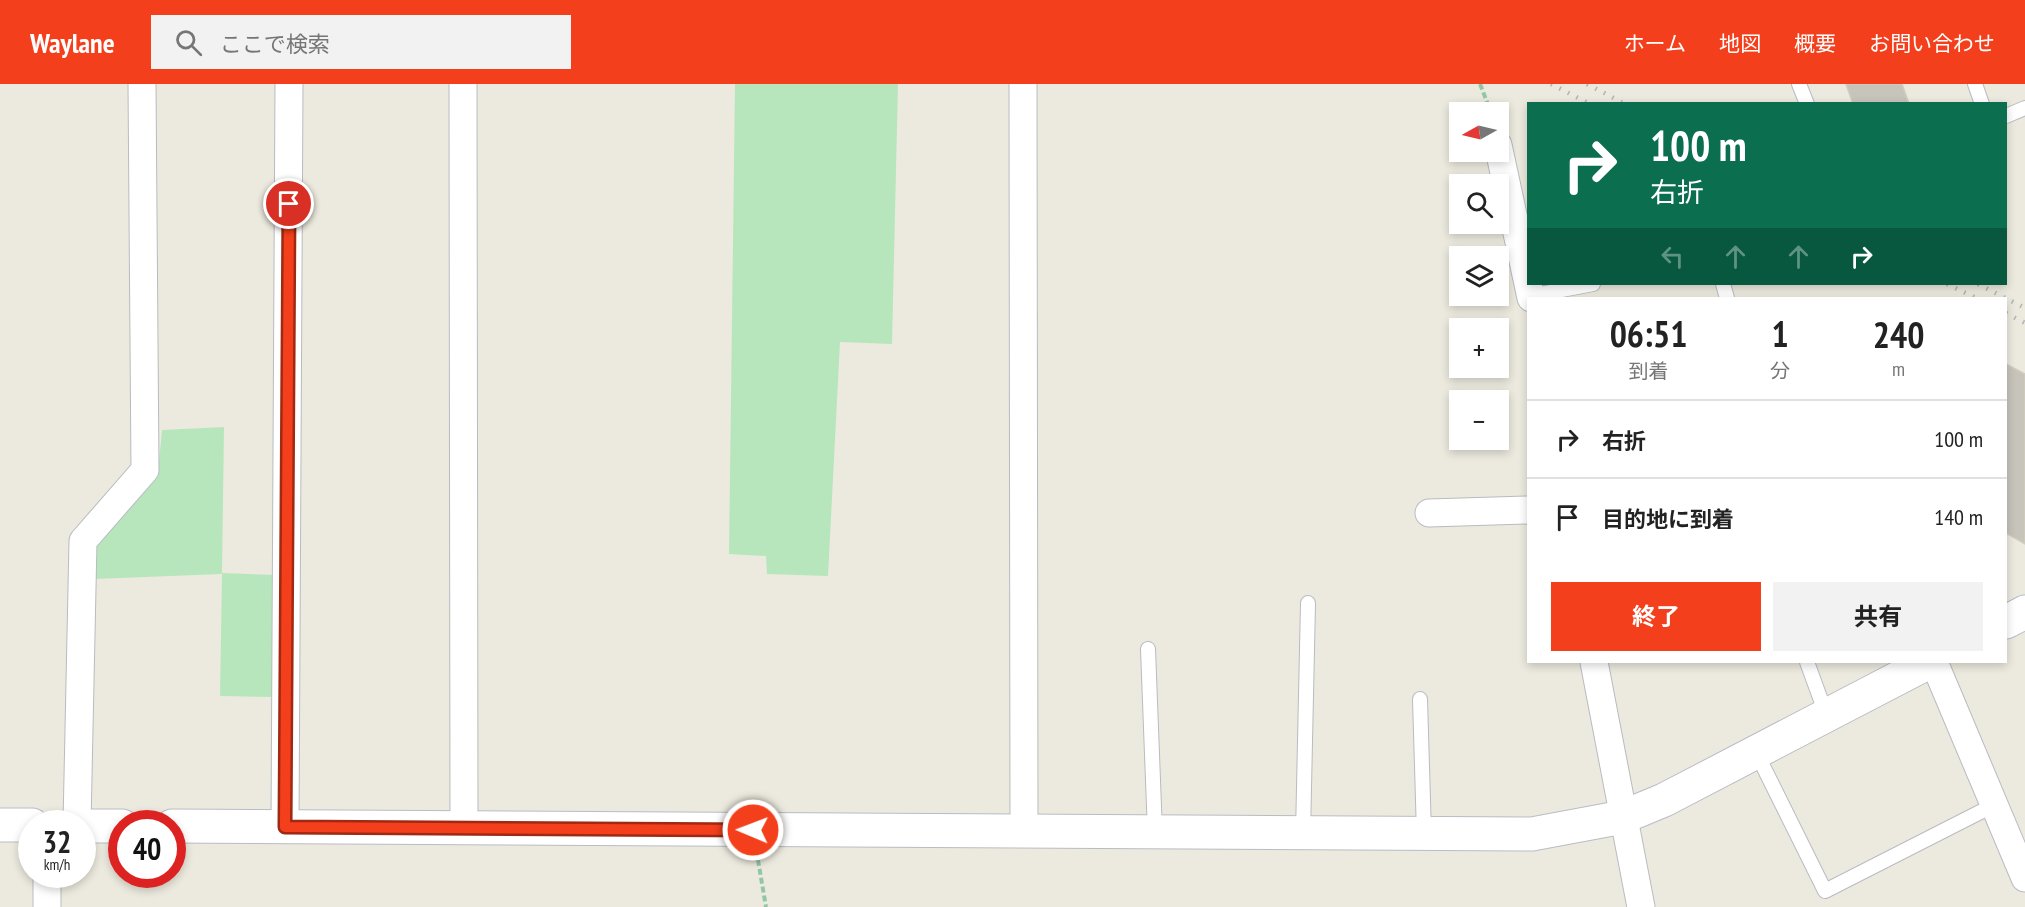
<!DOCTYPE html>
<html lang="ja">
<meta charset="utf-8">
<style>
:root{--surface:#fff;--page:#f2f2f2;--text:#222;--muted:#767676;--line:#e0e0e0;--accent:#f43f1c}
body{margin:0;font-family:"PT Sans Narrow","Noto Sans JP",sans-serif;background:var(--page);color:var(--text);height:100vh;display:flex;flex-direction:column;font-size:22px;white-space:nowrap}
*{box-sizing:border-box;margin:0}
p{font-size:20px;color:var(--muted)}
.icon{flex:none;width:33px;height:33px;fill:none;stroke:currentColor;stroke-width:2;stroke-linecap:round;stroke-linejoin:round}
.map{position:relative;flex:1;overflow:hidden}
.details{position:absolute;left:1527px;top:213px;width:480px;height:366px;display:flex;flex-direction:column;background:var(--surface);border-radius:0px;box-shadow:0 3px 9px #0003}
.details>*{flex:none}
.banner{position:absolute;left:1527px;top:18px;width:480px;height:183px;border-radius:0px;box-shadow:0 3px 9px #0003;background:#0b6e4f;color:#fff;overflow:hidden}
.needle{width:39px;rotate:262deg}
.tools{position:absolute;left:1449px;top:18px;display:grid;gap:12px}
.tools a{display:grid;place-items:center;width:60px;height:60px;border-radius:0px;background:var(--surface);box-shadow:0 3px 9px #0003;font-size:30px}
.speed{position:absolute;left:18px;top:726px;display:flex;gap:12px;font-size:30px;font-weight:700;text-align:center}
.speed>*{display:grid;place-content:center;width:78px;height:78px;border-radius:50%;background:var(--surface);box-shadow:0 3px 9px #0003;line-height:1}
.speed small{font-size:15px;font-weight:400}
.speed .limit{border:9px solid #d22;background:#fff;color:#111}
.pin{position:absolute;display:grid;place-items:center;width:51px;height:51px;color:#fff;margin:-26px;border:3px solid #fff;border-radius:50%;box-shadow:0 2px 6px #0007}
.me{position:absolute;width:66px;margin:-33px;rotate:271deg;stroke-linejoin:round;filter:drop-shadow(0 0 4px #0008)}
.turn{display:flex;align-items:center;gap:21px;height:126px;padding:0 24px;font-size:27px}
.turn .icon{width:78px;height:78px;stroke-width:2.5}
.turn b{display:block;font-size:42px;line-height:51px}
.lanes{display:flex;align-items:center;height:57px;padding:0 24px;background:#0003;justify-content:center;gap:30px;direction:ltr}
.lanes .off{opacity:.35}
.eta{display:flex;justify-content:space-evenly;align-items:center;height:102px;text-align:center}
.eta b{font-size:36px;font-weight:700;line-height:42px}
.button{display:flex;gap:12px;margin-top:auto;padding:12px 24px}
.button a{flex:1;height:69px;border-radius:0px;background:var(--accent);color:#fff;font-size:24px;font-weight:700;line-height:69px;text-align:center}
.button a+a{background:var(--page);color:var(--text)}
ul{padding:0;list-style:none}
li{display:flex;align-items:center;gap:18px;height:78px;padding:0 24px;border-top:2px solid var(--line)}
li div{flex:1}
li b{display:block;font-size:22px}
li em{font-style:normal}
header{display:flex;align-items:center;gap:36px;box-sizing:border-box;height:84px;padding:0 30px;background:var(--accent);color:#fff}
header strong{font-size:28px}
nav{display:flex;gap:33px;margin-inline-start:auto;font-size:21px}
.search{width:420px;height:54px;background:var(--page);display:flex;align-items:center;gap:15px;box-sizing:border-box;padding:0 21px;border-radius:0px;color:var(--muted);font-size:22px}
.map>svg:first-child{display:block}
.green{fill:#b8e6bc}
.building{fill:#c7c4bb;stroke:#d1ccbc;stroke-width:1.5}
.lines{fill:none;stroke-linecap:round;stroke-linejoin:round}
.lane-casing{stroke:#b9bbc1;stroke-width:16}
.street-casing{stroke:#b9bbc1;stroke-width:29}
.secondary-casing{stroke:#b9bcc4;stroke-width:35}
.path{stroke:#91c7a5;stroke-width:4;stroke-dasharray:6 3;stroke-linecap:butt}
.lane{stroke:#fff;stroke-width:14}
.street{stroke:#fff;stroke-width:27}
.secondary{stroke:#fff;stroke-width:33}
.rail{stroke:#b2b3b4;stroke-width:4.5;stroke-dasharray:1.5 8;stroke-linecap:butt}
.route-casing{stroke:#9f2912;stroke-width:15}
.route{stroke:#f43f1c;stroke-width:10}
</style>
<header>
<strong>Waylane</strong>
<div class="search"><svg class="icon" aria-label="search" viewBox="0 0 24 24"><circle cx="10" cy="10" r="6"/><path d="M15 15l6 6"/></svg>ここで検索</div>
<nav><a>ホーム</a><a>地図</a><a>概要</a><a>お問い合わせ</a></nav>
</header>
<div class="map">
<svg width="2025" height="823" viewBox="0 0 2025 823">
<rect width="100%" height="100%" fill="#eceade"/>
<g class="green">
<path d="M735 0H898L892 260 840 258 828 492 767 490 766 472 729 470Z"/>
<path d="M224 343 222 489 274 491 272 613 220 612 222 490 94 495 93 463 158 388 162 346Z"/>
</g>
<g class="building">
<path d="M1846 0H1902L1909 20H1853Z"/>
<path d="M2006 280 2025 290V460L2006 449Z"/>
</g>
<g class="lines">
<g class="lane-casing">
<g id="lane">
<path d="M1799 0 1807 20"/>
<path d="M1975 0 1982 20"/>
<path d="M2006 32 2025 24"/>
<path d="M1723 200 1727 214"/>
<path d="M1530 212 1593 200"/>
<path d="M1148 565 1155 749"/>
<path d="M1807 578 1826 630"/>
<path d="M1420 615 1424 750"/>
<path d="M1756 668 1825 807 1994 721"/>
<path d="M1303 750 1308 519"/>
</g>
</g>
<g class="street-casing">
<g id="street">
<path d="M463 0 464 744"/>
<path d="M1023 0 1024 748"/>
<path d="M1498 61 1531 214"/>
<path d="M1429 429 1528 426"/>
<path d="M1594 578 1641 823"/>
<path d="M1934 578 2025 794"/>
<path d="M77 740 83 457 145 386 142 0"/>
<path d="M285 743 289 0"/>
<path d="M47 823V790"/>
</g>
</g>
<g class="secondary-casing">
<g id="secondary">
<path d="M2006 538 2025 528"/>
<path d="M0 741H32"/>
<path d="M82 742H122"/>
<path d="M172 742 1532 750 1623 733 1664 716 1929 578"/>
</g>
</g>
<g class="path">
<path d="M1480 0 1491 28"/>
<path d="M758 776 766 823"/>
</g>
<use href="#lane" class="lane"/>
<use href="#street" class="street"/>
<use href="#secondary" class="secondary"/>
<g class="rail">
<path d="M1551 0 1590 20"/>
<path d="M1587 0 1625 20"/>
<path d="M1947 200 1976 214"/>
<path d="M1978 200 2025 224"/>
<path d="M2006 229 2025 239"/>
</g>
</g>
<g class="lines">
<g class="route-casing">
<path id="route" d="M289 120 285 743 753 746"/>
</g>
<use href="#route" class="route"/>
</g>
</svg>
<div class="tools">
<a><svg class="needle" viewBox="-14 -14 28 28"><path d="M0-13l5 13h-10z" fill="#e53935"/><path d="M0 13l5-13h-10z" fill="#767676"/></svg></a>
<a><svg class="icon" aria-label="search" viewBox="0 0 24 24"><circle cx="10" cy="10" r="6"/><path d="M15 15l6 6"/></svg></a>
<a><svg class="icon" aria-label="layers" viewBox="0 0 24 24"><path d="M12 4l9 5-9 5-9-5zM3 14l9 5 9-5"/></svg></a>
<a>+</a>
<a>−</a>
</div>
<div class="speed"><div>32<small>km/h</small></div><div class="limit">40</div></div>
<div class="pin" style="left:289px;top:120px;background:#d93025"><svg class="icon" aria-label="arrive" viewBox="0 0 24 24"><path d="M6 21V4h12l-3 4 3 4H6"/></svg></div>
<svg class="me" style="left:753px;top:746px" viewBox="-20 -20 40 40"><circle r="17" fill="#f43f1c" stroke="#fff" stroke-width="3"/><path d="M0-11L8 9 0 5-8 9z" fill="#fff"/></svg>
<div class="banner">
<div class="turn"><svg class="icon" aria-label="right" viewBox="0 0 24 24"><path d="M7 20v-9h11M14 6l5 5-5 5"/></svg><div><b>100 m</b>右折</div></div>
<div class="lanes"><svg class="icon off" aria-label="left" viewBox="0 0 24 24"><path d="M17 20v-9H6M10 6l-5 5 5 5"/></svg><svg class="icon off" aria-label="ahead" viewBox="0 0 24 24"><path d="M12 20V5M6 11l6-6 6 6"/></svg><svg class="icon off" aria-label="ahead" viewBox="0 0 24 24"><path d="M12 20V5M6 11l6-6 6 6"/></svg><svg class="icon" aria-label="right" viewBox="0 0 24 24"><path d="M7 20v-9h11M14 6l5 5-5 5"/></svg></div>
</div>
<section class="details">
<div class="eta">
<div><b>06:51</b><p>到着</p></div>
<div><b>1</b><p>分</p></div>
<div><b>240</b><p>m</p></div>
</div>
<ul>
<li><svg class="icon" aria-label="right" viewBox="0 0 24 24"><path d="M7 20v-9h11M14 6l5 5-5 5"/></svg><div><b>右折</b></div><em>100 m</em></li>
<li><svg class="icon" aria-label="arrive" viewBox="0 0 24 24"><path d="M6 21V4h12l-3 4 3 4H6"/></svg><div><b>目的地に到着</b></div><em>140 m</em></li>
</ul>
<div class="button"><a>終了</a><a>共有</a></div>
</section>
</div>
